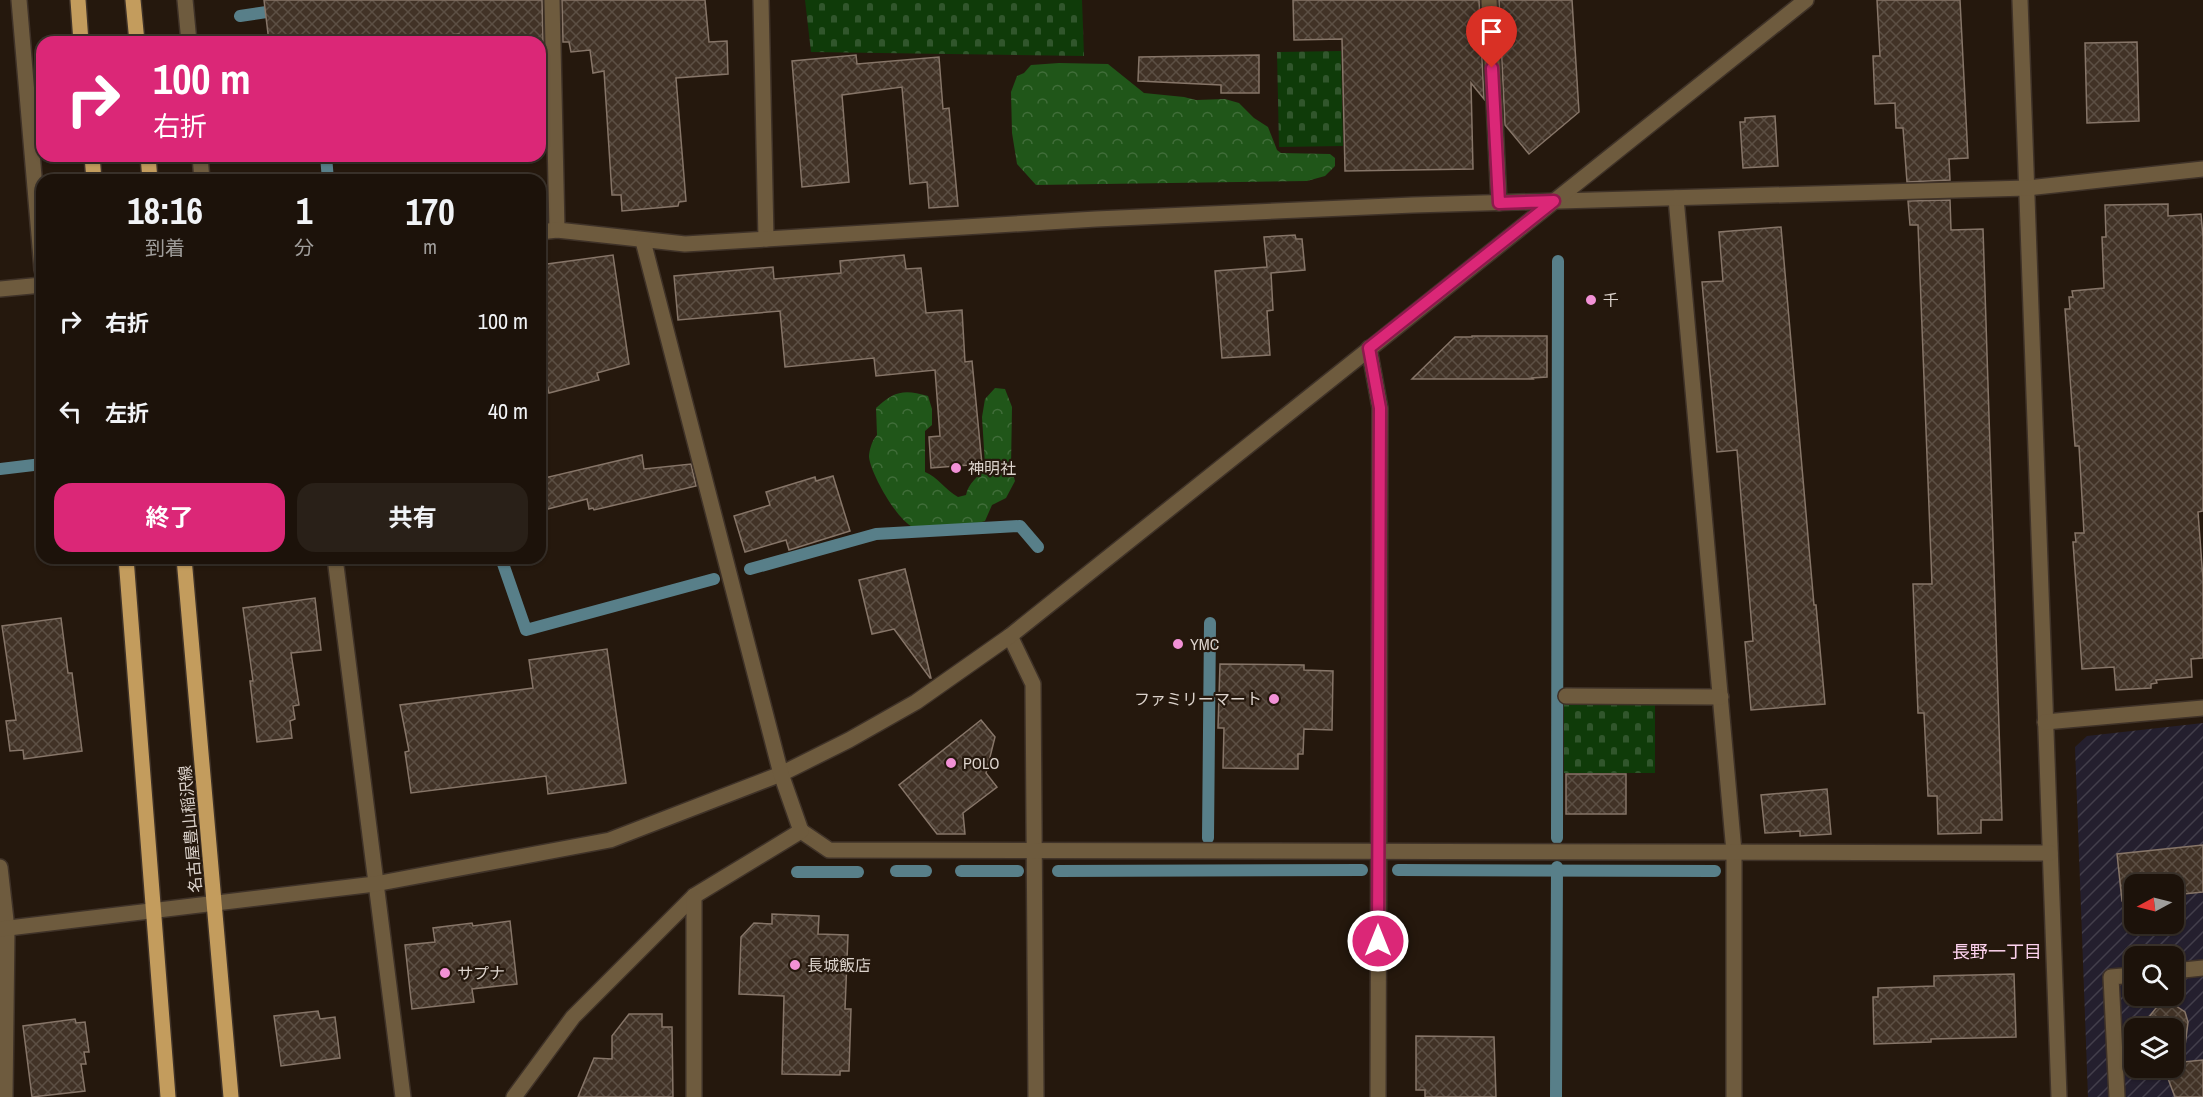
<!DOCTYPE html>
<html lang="ja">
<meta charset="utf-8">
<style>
:root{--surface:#1c120a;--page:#292018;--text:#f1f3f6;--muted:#a09e9c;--line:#3a322b;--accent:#db2777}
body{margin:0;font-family:"Archivo Narrow","Noto Sans JP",sans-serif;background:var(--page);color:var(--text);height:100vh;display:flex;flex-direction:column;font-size:22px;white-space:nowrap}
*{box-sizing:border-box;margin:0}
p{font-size:20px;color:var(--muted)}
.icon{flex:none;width:33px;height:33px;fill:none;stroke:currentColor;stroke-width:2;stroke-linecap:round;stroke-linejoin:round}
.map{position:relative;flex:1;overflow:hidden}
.drawer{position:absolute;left:36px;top:174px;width:510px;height:390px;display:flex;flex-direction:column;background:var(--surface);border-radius:18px;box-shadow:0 2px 4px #0004,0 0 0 2px var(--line)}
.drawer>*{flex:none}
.top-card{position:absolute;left:36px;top:36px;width:510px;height:126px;border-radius:18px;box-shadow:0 2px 4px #0004,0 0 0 2px var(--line);background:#db2777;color:#fff;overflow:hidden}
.needle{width:39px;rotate:263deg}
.buttons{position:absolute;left:2124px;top:874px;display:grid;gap:12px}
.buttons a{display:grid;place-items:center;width:60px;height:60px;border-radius:12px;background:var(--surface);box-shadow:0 2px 4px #0004,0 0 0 2px var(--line);font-size:30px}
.pin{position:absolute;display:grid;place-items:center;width:51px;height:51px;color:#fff;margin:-62px -26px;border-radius:50% 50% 50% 0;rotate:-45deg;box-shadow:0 0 6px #0007}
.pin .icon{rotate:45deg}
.me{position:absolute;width:66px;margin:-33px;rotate:0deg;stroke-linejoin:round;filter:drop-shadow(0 0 4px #0008)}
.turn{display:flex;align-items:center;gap:21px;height:126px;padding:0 18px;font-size:27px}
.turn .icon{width:78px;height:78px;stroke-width:2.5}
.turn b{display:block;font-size:42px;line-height:51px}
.eta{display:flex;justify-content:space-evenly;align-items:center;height:102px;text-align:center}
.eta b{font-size:36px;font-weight:700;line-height:42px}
.action{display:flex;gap:12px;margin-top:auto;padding:12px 18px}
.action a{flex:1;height:69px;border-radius:18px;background:var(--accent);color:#fff;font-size:24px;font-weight:700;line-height:69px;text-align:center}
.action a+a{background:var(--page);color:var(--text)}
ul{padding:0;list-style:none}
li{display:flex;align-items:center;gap:18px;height:90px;padding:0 18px}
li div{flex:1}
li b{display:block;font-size:22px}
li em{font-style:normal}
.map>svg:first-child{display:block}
.industrial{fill:url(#industrial-furrows);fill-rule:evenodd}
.forest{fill:url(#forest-crowns)}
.cemetery{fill:url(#cemetery-stones)}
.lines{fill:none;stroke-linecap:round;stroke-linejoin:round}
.stream{stroke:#587f89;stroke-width:12}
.building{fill:url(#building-cross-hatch);stroke:#867568;stroke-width:1.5}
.minor-casing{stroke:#3f3228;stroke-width:18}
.major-casing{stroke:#3f3228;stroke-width:18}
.minor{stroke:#6e5b3e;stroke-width:15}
.major{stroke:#c39c5d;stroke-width:15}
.route-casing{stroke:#8e194d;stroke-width:15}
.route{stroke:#db2777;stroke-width:10}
.poi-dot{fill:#f291d6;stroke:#25180d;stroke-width:2}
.labels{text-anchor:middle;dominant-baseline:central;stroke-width:4.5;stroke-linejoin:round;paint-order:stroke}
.poi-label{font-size:16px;fill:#dcd3cc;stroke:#25180d;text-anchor:start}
.street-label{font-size:16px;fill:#dcd3cc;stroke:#25180d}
.neighbourhood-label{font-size:18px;fill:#fdd2ee;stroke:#25180d}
</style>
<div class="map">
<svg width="2203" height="1097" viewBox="0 0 2203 1097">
<defs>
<pattern id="industrial-furrows" width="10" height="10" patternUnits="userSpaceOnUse" patternTransform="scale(1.5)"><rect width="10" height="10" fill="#241f2e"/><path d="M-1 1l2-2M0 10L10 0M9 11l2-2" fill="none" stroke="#433f4b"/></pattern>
<pattern id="forest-crowns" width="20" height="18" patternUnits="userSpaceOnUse" patternTransform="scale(1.5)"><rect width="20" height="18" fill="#205619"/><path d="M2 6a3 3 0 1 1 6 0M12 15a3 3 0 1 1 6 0" fill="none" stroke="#406d39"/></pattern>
<pattern id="cemetery-stones" width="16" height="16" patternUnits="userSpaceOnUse" patternTransform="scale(1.5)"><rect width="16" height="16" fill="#0f3b09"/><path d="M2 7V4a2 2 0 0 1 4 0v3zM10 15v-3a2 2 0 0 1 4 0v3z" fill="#31562c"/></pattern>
<pattern id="building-cross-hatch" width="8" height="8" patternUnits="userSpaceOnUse" patternTransform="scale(1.5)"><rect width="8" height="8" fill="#413226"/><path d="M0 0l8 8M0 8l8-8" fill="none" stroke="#5c4f44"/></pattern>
</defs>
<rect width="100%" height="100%" fill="#25180d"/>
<path class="industrial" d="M2203 723V1097H2088L2075 747 2087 736ZM2134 885H2174V924H2134ZM2134 957H2174V996H2134ZM2134 1029H2174V1068H2134Z"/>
<g class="forest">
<path d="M1059 63 1108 64 1144 93 1184 97 1196 100 1225 99 1239 103 1254 118 1268 127 1277 150 1281 153 1330 154 1335 158V166L1325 176 1307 181 1036 185 1017 164 1012 133 1011 92 1017 76 1024 73 1031 65Z"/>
<path d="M995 388 1005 389 1012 407 1011 467 1015 481 1006 498 992 505 985 521 979 523C965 525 925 532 913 527 898 521 871 475 869 457 869 451 872 440 877 435L876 408C894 391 904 389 928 396L932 409V425L925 431V472C938 477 945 490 958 497L966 495C970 479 981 477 985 465L982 417 985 399Z"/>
</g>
<g class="cemetery">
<path d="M805 0H1082L1084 56 811 52Z"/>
<path d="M1341 51 1343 146 1279 147 1277 52Z"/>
<rect x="1564" y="702" width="91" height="71"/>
</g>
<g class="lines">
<g class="stream">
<path d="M240 16 280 10"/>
<path d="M326 156 328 180"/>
<path d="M0 469 42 464"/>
<path d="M501 558 526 630 714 579"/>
<path d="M750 569 876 534 1020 526 1038 547"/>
<path d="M1208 838 1210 623"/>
<path d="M1557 838 1558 261"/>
<path d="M1398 870 1715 871"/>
<path d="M896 871H926"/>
<path d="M961 871H1018"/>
<path d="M1058 871 1362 870"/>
<path d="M797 872H858"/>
<path d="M1556 1097 1557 867"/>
</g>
</g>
<g class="building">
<path d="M264 0H542L543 42H460L459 34 365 42H269Z"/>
<path d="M562 0H705L709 42 727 41 728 74 676 78 686 201 679 202 678 206 622 211 621 195H612L604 71 593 73 590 50 571 52 569 42H563Z"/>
<path d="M1293 0H1479L1484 99 1471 83 1473 169 1345 171 1342 39 1294 40Z"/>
<path d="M1499 0H1572L1579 112 1529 154 1505 125Z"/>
<path d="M1877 0H1960L1968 158 1949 159 1950 180 1907 182 1903 128H1896L1895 103 1875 104 1873 56H1880Z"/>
<path d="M2137 42 2139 121 2087 123 2085 43Z"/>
<path d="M856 55 857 64 939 57 943 109 949 108 958 206 929 208 927 182 910 184 902 87 842 95 849 182 802 187 792 61Z"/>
<path d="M1259 55V93H1221V85L1138 81 1139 57Z"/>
<path d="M1775 116 1778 166 1743 168 1740 122H1745V118Z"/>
<path d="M1950 200 1951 230 1983 229 2002 820H1981V833L1938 834 1937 796H1928L1924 713H1918L1913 584H1932L1918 225H1910L1908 201Z"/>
<path d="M2168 204V216L2201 214 2203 237V511L2198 512 2203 579V658L2191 659 2192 677 2156 680 2157 683 2151 684V688L2116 690 2114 667 2082 669 2073 542H2076L2075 533H2084L2079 446H2075L2065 309H2070L2069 297H2073L2072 291 2104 288 2102 237H2106L2105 205Z"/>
<path d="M1781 227 1814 605H1816L1825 704 1751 710 1745 642 1753 641 1737 450 1717 452 1702 282 1723 281 1719 232Z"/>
<path d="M1295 235 1296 239H1302L1305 270 1271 273 1273 310 1267 311 1270 355 1222 358 1215 271 1267 267 1264 237Z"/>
<path d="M613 255 629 364 597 373 599 380 549 393 540 359V265Z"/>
<path d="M904 255 906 269 921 268 926 313 962 310 965 362 972 361 982 464 931 468 929 437 940 436 935 370 876 376 874 358 785 367 780 311 678 320 674 276 773 267 774 279 841 273 840 261Z"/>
<path d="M1472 336H1547V377L1532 378 1533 379H1412L1455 337H1472Z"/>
<path d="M642 455 644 469 691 464 696 486 594 510 593 508 589 509 587 499 540 511V479Z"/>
<path d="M833 476 850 531 789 550 786 540 745 552 734 516 770 505 766 492 815 477 816 481Z"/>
<path d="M905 569 931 678H930L894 629 872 634 859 580Z"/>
<path d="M315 598 321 650 291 653 299 705 293 706 295 719 290 721 292 738 257 742 250 681H253L243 608Z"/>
<path d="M61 618 68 673H72L82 751 24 759 23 750 10 751 6 721 16 720 2 626Z"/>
<path d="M607 649 626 783 548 794 546 776 411 793 405 752 409 751 400 705 533 688 529 660Z"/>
<path d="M1220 664 1304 665V670L1333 671 1332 730 1304 729 1303 754H1298V769L1223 768 1224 728H1218Z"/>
<path d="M981 720 995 737 986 773 997 787 963 813 965 834H937L899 785Z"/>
<rect x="1566" y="774" width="60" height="40"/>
<path d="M1827 789 1831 834 1800 836V831L1765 833 1761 795Z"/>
<path d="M2203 845V892L2174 895V885H2134V899L2122 901 2117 854Z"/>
<path d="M772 914 819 916 818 934 848 935 845 1009H851L849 1071H840V1075L782 1074 784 996 739 994 741 937 754 923 772 924Z"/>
<path d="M510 921 517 984 472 989 474 1002 412 1009 405 945 435 942 433 928 472 923 473 926Z"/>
<path d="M2014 974 2016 1037 1931 1039V1042L1874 1044 1873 997H1878V988L1934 986V976Z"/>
<path d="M2166 1004 2176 1006 2185 1012 2188 1022 2183 1062 2203 1060V1097H2175L2164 1068H2174V1029H2149L2148 1027 2149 1017 2156 1008Z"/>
<path d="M318 1011 320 1019 335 1017 340 1058 281 1066 274 1016Z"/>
<path d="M629 1014H662V1027H672L673 1097H578L594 1058 612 1059V1036Z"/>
<path d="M75 1019 76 1023 85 1022 89 1052H84L86 1064H81L85 1091 32 1097 23 1026Z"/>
<path d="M1416 1036 1494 1037 1496 1097H1425V1090H1416Z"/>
</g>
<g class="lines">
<g class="minor-casing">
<g id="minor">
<path d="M19 0 42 270"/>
<path d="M185 0 189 42"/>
<path d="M552 0 557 230"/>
<path d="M761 0 766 239"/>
<path d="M1489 0 1499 203"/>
<path d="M2020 0 2059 1097"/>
<path d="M200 156 202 180"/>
<path d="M1676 198 1734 852V1097"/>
<path d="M540 232 557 230 685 244 1096 219 1413 205 2027 188 2203 169"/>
<path d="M0 289 42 285"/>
<path d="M1369 348 1380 408 1378 1097"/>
<path d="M335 558 403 1097"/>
<path d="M1010 636 1033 684 1036 1097"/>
<path d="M1566 696 1721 697"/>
<path d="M2045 722 2203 708"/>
<path d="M801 831 829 850 2050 853"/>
<path d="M0 867 7 929 5 1097"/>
<path d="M0 929 375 884 610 840 781 774 849 740 916 702 1010 636 1806 0"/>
<path d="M2174 971 2203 968"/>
<path d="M514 1097 573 1017 694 896 801 831 781 774 643 241"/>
<path d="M694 1097V896"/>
<path d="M2117 1097 2111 977 2134 975"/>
</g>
</g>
<g class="major-casing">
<g id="major">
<path d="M78 0 81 42"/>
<path d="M133 0 137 42"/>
<path d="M92 156 94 180"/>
<path d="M148 156 150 180"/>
<path d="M126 558 168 1097"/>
<path d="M184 558 231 1097"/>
</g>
</g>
<use href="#minor" class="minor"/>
<use href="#major" class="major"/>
</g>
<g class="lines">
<g class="route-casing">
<path id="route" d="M1378 941 1380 408 1369 348 1554 201 1499 203 1492 68"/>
</g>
<use href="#route" class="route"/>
</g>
<g class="poi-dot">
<circle cx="1591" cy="300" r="6"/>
<circle cx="956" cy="468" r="6"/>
<circle cx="1178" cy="644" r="6"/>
<circle cx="1274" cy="699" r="6"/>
<circle cx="951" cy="763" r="6"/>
<circle cx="795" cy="965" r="6"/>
<circle cx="445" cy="973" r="6"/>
</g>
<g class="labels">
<g class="poi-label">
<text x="1603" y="300">千</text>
<text x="968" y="468">神明社</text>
<text x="1190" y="644">YMC</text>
<text x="1262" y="699" text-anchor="end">ファミリーマート</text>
<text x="963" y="763">POLO</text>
<text x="807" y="965">長城飯店</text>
<text x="457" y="973">サプナ</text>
</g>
<g class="street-label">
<text transform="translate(190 829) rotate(-95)">名古屋豊山稲沢線</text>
</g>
<g class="neighbourhood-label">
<text x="1997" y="951">長野一丁目</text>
</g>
</g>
</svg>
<div class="buttons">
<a><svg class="needle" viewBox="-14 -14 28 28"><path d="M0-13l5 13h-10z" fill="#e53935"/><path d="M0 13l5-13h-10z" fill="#a09e9c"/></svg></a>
<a><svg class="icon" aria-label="search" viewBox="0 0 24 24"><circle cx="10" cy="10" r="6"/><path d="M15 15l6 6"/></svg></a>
<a><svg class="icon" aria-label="layers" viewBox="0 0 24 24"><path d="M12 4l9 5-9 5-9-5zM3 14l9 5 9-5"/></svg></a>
</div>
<div class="pin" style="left:1492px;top:68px;background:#d93025"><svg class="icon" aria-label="arrive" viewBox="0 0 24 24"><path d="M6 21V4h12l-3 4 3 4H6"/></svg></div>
<svg class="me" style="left:1378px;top:941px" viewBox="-20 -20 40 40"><circle r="17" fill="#db2777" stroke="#fff" stroke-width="3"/><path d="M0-11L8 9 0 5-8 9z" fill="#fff"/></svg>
<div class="top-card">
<div class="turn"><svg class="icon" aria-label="right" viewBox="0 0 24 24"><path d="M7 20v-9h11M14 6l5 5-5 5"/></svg><div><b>100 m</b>右折</div></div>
</div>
<section class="drawer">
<div class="eta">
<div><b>18:16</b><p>到着</p></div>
<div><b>1</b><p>分</p></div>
<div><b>170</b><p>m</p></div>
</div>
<ul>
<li><svg class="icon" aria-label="right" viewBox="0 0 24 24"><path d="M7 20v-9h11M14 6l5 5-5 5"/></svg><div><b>右折</b></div><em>100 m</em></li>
<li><svg class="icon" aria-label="left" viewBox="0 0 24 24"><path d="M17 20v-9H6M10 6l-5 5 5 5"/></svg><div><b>左折</b></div><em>40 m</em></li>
</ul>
<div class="action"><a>終了</a><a>共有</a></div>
</section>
</div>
